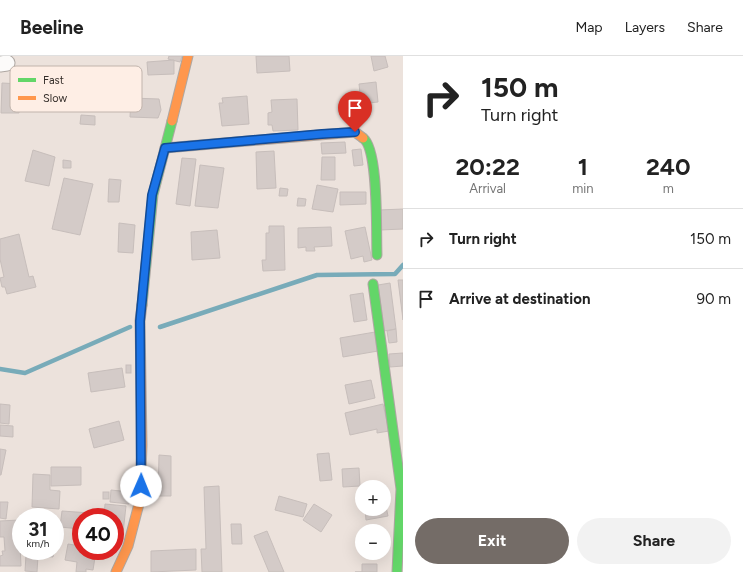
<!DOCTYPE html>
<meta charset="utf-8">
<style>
:root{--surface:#fff;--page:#f2f2f2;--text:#222;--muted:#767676;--line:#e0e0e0;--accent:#746c67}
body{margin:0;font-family:Figtree,sans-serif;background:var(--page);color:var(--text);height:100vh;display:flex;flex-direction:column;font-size:15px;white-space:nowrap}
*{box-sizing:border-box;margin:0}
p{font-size:13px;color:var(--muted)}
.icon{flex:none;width:22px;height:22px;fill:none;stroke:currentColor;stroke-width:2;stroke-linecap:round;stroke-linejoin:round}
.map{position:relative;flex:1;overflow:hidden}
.drawer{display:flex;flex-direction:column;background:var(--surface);width:340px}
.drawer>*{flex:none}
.top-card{background:#fff;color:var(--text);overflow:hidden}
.controls{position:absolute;left:355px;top:424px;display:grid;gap:8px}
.controls a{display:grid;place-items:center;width:36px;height:36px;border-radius:50%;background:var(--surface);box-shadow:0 4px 16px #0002;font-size:20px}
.speed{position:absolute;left:12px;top:452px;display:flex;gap:8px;font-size:20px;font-weight:700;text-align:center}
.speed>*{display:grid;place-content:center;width:52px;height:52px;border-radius:50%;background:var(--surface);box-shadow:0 4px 16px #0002;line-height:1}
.speed small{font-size:10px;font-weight:400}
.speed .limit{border:6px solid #d22;background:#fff;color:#111}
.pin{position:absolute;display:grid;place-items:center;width:34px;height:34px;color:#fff;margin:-41px -17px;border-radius:50% 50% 50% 0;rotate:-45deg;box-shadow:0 0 4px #0007}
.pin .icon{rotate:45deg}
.me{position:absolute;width:44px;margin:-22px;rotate:1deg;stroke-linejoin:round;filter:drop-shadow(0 0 3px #0008)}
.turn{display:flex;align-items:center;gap:14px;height:84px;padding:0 12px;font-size:18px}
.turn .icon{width:52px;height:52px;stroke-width:2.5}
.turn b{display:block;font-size:28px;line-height:34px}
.eta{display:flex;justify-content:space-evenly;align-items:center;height:68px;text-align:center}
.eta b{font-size:24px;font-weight:700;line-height:28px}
.button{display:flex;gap:8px;margin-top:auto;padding:8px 12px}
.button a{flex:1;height:46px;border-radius:24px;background:var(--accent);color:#fff;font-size:16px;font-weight:700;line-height:46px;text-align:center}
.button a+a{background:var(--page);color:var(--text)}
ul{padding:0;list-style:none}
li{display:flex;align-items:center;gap:12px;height:60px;padding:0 12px;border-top:1px solid var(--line)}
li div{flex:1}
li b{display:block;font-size:15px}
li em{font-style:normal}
header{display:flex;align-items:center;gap:24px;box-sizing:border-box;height:56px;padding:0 20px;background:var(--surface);border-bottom:1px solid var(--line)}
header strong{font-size:19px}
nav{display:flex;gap:22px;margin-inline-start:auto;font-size:14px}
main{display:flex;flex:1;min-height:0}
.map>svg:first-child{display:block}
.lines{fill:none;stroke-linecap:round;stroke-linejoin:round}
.stream{stroke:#78abb9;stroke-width:4.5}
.building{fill:#d4cbc8;stroke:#c7bebb}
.street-casing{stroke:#aea7a2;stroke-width:17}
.fast-casing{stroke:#aea7a2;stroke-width:11}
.slow-casing{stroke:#aea7a2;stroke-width:11}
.street{stroke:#fcfbfa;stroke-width:15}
.fast{stroke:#63d668;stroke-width:9}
.slow{stroke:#ff974d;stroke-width:9}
.route-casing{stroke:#114b97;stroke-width:10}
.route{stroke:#1a73e8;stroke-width:7}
.key{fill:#feeee5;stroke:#c1b4ac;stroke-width:1}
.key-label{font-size:11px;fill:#332c28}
</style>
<header>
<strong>Beeline</strong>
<nav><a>Map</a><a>Layers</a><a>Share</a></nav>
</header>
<main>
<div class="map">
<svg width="403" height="516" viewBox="0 0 403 516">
<rect width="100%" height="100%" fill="#ece2dc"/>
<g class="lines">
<g class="stream">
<path d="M160 271 317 219 395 218 403 209"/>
<path d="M0 313 25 317 130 271"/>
</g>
</g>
<g class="building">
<path d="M169 0H182L180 6 168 3Z"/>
<path d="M256 0H289L290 15 257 17Z"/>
<path d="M371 0H385L388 11 374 15Z"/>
<path d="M174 4V18L148 19 147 6Z"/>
<path d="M376 26 378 46 351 49 350 38 360 37 359 28Z"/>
<path d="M2 27 20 28 19 57H1Z"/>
<path d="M247 40 249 68 222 70 219 47H223L222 42Z"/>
<path d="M131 42 159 43 161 54 158 62 130 61Z"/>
<path d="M297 43 298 74 273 75 272 69H268V57L272 56 271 44Z"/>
<path d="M81 59 95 60V69L80 68Z"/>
<path d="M345 86 346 97 322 98 321 87Z"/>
<path d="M361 93 363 109 354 110 352 94Z"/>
<path d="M33 94 55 101 49 130 25 125Z"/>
<path d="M274 95 276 132 257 133 256 96Z"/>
<path d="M322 101H335V124H321Z"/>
<path d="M182 102 196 103 190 150 176 148Z"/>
<path d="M63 104 71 105V112H63Z"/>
<path d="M200 109 224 112 218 152 195 150Z"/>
<path d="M64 122 93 128 80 179 52 173Z"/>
<path d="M109 123 121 124 119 146H108Z"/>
<path d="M317 129 338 133 333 156 312 153Z"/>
<path d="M280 132 288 133 287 140H279Z"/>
<path d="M340 136H366V148L340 149Z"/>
<path d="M298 142 306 143 305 150H297Z"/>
<path d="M403 153V173L380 174 379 154Z"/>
<path d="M119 167 135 169 133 197 118 196Z"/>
<path d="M269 170H284L285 214 263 215 262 204H266V177H269Z"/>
<path d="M331 171 332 190 314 191 315 195H306V191L298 192V172Z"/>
<path d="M365 171 372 204 364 206 363 200 351 203 345 175Z"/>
<path d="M217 174 220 202 192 204 191 176Z"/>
<path d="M19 178 29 221 33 220 36 231 7 238 5 231H2L0 222 4 221 0 203V183Z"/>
<path d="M398 224H403V264Z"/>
<path d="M390 227 396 273 384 275 378 229Z"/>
<path d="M363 237 367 264 354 266 350 239Z"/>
<path d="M396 273 397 286 389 287 387 275Z"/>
<path d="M375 276 378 295 343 301 340 282Z"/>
<path d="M403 297V310L390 311 389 298Z"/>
<rect x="126" y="309" width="5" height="8"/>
<path d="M122 312 125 331 91 336 88 317Z"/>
<path d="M371 324 375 342 349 348 345 329Z"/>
<path d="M0 348 10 349 9 368 0 367Z"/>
<path d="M383 348 389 375 377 377V373L350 379 345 357Z"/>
<path d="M119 365 124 384 94 392 89 373Z"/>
<path d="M0 369 13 370V381L0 380Z"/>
<path d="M0 393 6 394 1 419H0Z"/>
<path d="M329 397 332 424 320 425 317 398Z"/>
<path d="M159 399 171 400V440H158Z"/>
<path d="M51 411H81V429L51 430Z"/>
<path d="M359 412 360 430 343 431 342 413Z"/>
<path d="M33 418 50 419V434L60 435 59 453 32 451Z"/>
<path d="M219 430 222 516H202L201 493H206L204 431Z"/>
<path d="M111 434 130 436 129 448 110 446Z"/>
<rect x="103" y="436" width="6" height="7"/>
<path d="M279 440 307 448 303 461 275 454Z"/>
<path d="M384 441 388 460 366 464 365 453H384Z"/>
<path d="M0 446H8L6 463 0 462Z"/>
<path d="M105 448 126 450 123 477 117 476 115 461H104Z"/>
<path d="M314 448 332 459 321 476 303 464Z"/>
<path d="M62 455 90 457 89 461H81V473L60 471Z"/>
<path d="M19 464 21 510H0V500L3 499 2 495H5L4 481H0V465Z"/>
<path d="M231 468H241L242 488H232Z"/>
<path d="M267 475 284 516H269L254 480Z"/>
<path d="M68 488 81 490V495H96L93 514 86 513V516H76L77 506 65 504Z"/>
<path d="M196 493V514L151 516V495Z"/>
<path d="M31 495H54L53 501 38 500 37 516 25 515 26 499 31 500Z"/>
<path d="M362 508H377V516H355H362Z"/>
</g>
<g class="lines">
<g class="street-casing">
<path id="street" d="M0 8 7 7"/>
</g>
<g class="fast-casing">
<g id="fast">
<path d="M363 82C379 93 376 177 377 199"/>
<path d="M373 228 401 433 397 516"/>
<path d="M142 249 153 139 172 65"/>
</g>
</g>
<g class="slow-casing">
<g id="slow">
<path d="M172 65 188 0"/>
<path d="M165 92 355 76 363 82"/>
<path d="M116 516 128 490 140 444 142 389 140 265 142 249"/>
</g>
</g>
<use href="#street" class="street"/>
<use href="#fast" class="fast"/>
<use href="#slow" class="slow"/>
</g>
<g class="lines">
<g class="route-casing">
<path id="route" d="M141 430 140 265 152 139 165 92 322 78 355 76"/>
</g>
<use href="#route" class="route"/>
</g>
<rect x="10" y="10" width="132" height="46" rx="6" class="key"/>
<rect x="18" y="22" width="18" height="4" fill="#63d668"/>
<rect x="18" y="40" width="18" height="4" fill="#ff974d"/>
<g class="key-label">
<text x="43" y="28">Fast</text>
<text x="43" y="46">Slow</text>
</g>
</svg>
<div class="controls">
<a>+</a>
<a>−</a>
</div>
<div class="speed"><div>31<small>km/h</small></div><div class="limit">40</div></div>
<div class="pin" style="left:355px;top:76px;background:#d93025"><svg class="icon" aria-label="arrive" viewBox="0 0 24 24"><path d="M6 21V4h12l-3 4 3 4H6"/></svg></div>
<svg class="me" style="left:141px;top:430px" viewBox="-20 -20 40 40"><circle r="19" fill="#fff"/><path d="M0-13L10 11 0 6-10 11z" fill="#1a73e8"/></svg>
</div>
<section class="drawer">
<div class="top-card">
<div class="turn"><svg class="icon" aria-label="right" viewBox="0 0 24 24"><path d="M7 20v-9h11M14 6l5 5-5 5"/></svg><div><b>150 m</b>Turn right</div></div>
</div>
<div class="eta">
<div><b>20:22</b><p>Arrival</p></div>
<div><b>1</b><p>min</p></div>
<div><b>240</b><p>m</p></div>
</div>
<ul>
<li><svg class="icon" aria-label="right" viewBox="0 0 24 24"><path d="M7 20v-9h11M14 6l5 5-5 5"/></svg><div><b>Turn right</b></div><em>150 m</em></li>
<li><svg class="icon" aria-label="arrive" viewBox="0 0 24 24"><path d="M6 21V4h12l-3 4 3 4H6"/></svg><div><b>Arrive at destination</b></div><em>90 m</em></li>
</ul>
<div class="button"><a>Exit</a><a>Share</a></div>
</section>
</main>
